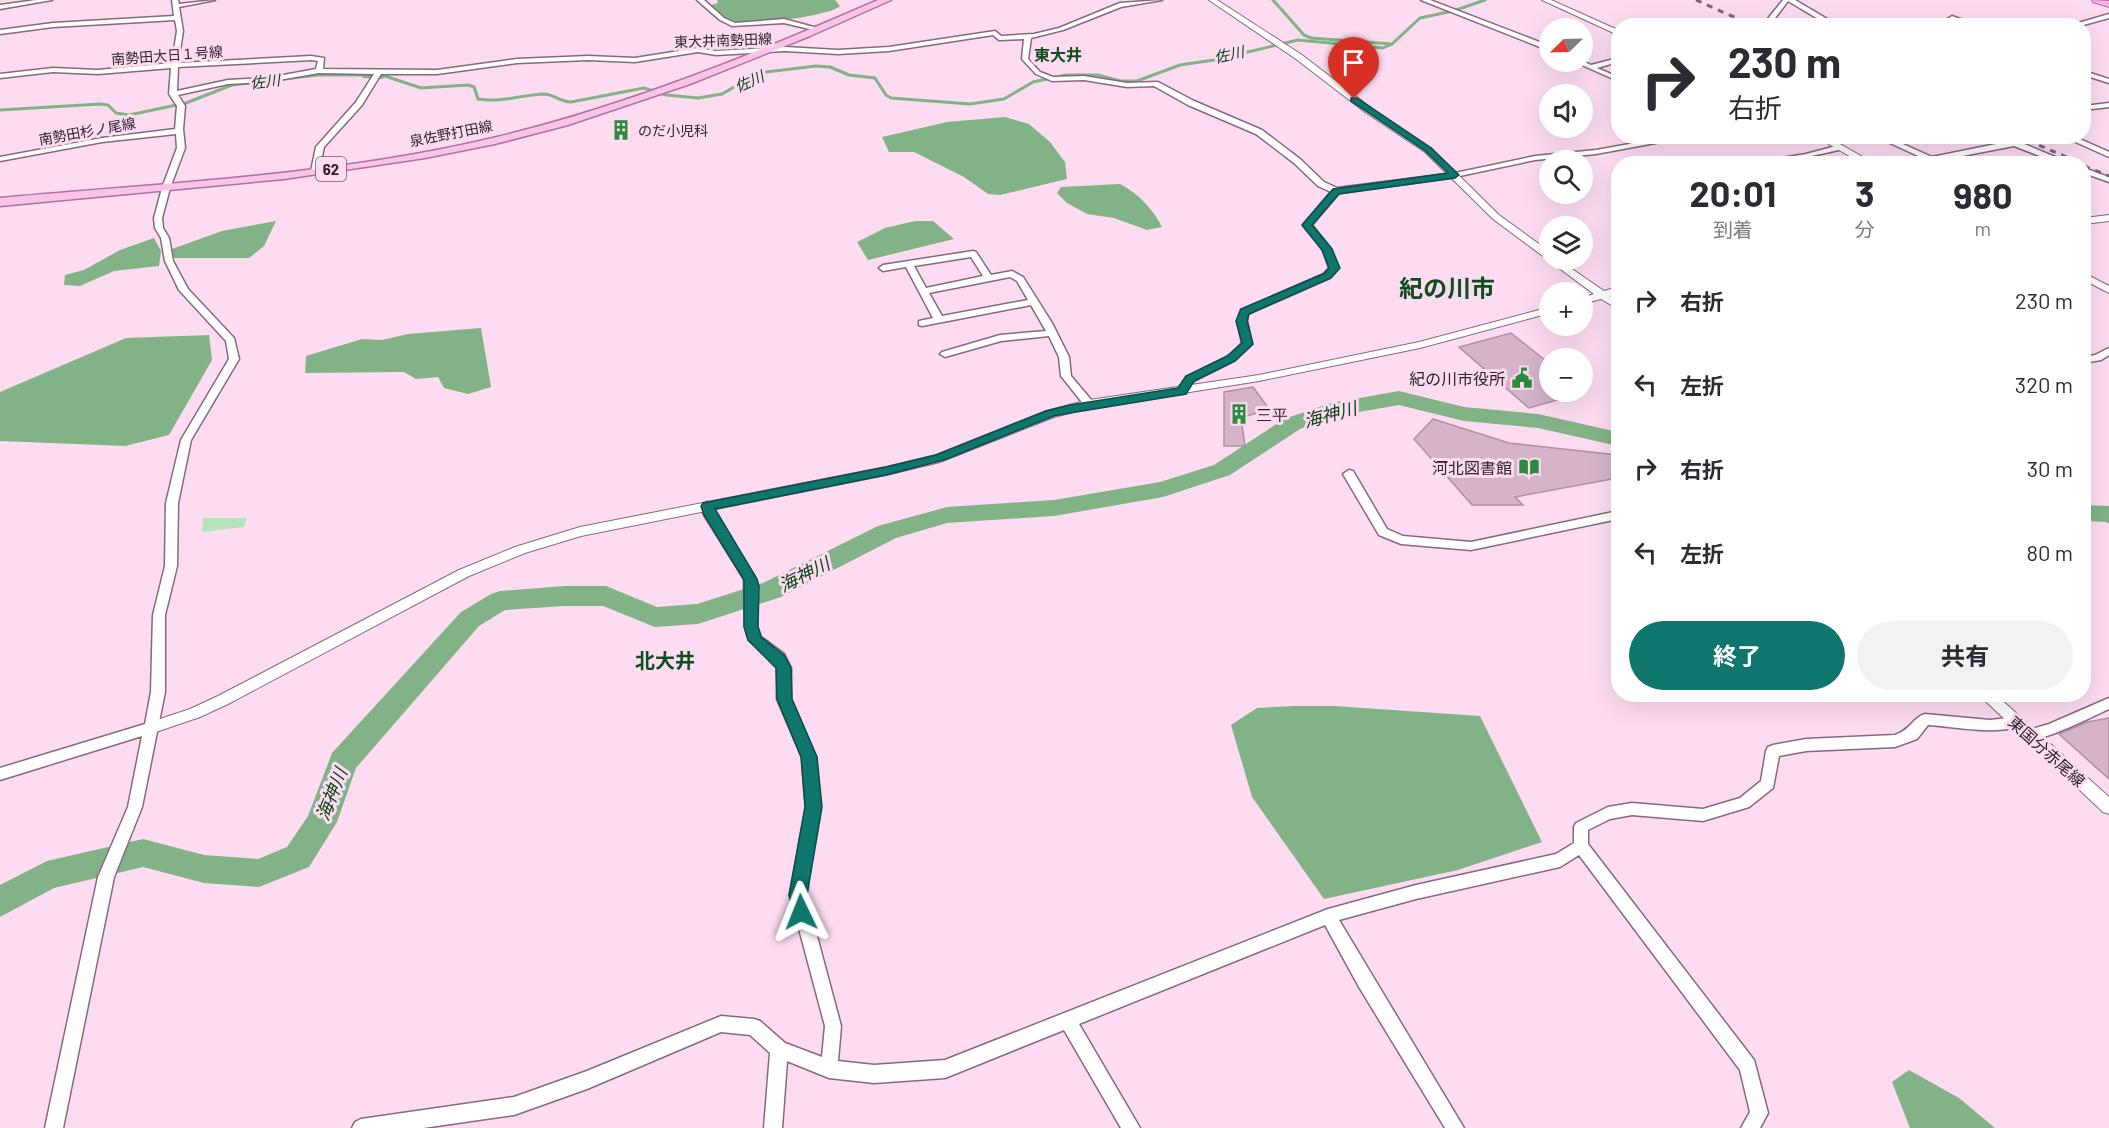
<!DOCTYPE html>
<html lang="ja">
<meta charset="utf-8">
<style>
:root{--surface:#fff;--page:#f2f2f3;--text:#2b2b33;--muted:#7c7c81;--accent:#0f766e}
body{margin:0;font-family:Barlow,"Noto Sans JP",sans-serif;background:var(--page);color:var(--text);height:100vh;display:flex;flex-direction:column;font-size:22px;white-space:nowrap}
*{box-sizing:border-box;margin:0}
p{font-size:20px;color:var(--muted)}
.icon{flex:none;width:33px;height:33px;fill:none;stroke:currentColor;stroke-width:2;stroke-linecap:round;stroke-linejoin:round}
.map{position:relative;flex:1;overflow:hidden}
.panel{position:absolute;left:1611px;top:156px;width:480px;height:546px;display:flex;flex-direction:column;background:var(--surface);border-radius:24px;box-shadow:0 6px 24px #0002}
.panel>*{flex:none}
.top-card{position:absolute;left:1611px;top:18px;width:480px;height:126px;border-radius:24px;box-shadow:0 6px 24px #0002;background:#fff;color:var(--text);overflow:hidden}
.needle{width:39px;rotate:247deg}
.buttons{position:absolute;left:1539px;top:18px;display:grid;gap:12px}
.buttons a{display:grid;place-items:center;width:54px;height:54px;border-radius:50%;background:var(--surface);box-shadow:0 6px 24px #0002;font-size:30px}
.pin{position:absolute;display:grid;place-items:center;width:51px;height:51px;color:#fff;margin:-62px -26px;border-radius:50% 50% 50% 0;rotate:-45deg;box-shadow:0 0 6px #0007}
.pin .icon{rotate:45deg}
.me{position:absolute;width:66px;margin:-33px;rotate:358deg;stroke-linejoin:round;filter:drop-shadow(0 0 4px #0008)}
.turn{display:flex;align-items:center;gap:21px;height:126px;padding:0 18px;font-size:27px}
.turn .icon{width:78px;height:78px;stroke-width:2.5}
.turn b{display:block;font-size:42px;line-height:51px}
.eta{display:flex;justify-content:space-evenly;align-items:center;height:102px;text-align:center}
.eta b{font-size:36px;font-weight:700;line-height:42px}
.cta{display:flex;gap:12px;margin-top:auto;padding:12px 18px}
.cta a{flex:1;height:69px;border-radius:36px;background:var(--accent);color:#fff;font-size:24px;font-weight:700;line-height:69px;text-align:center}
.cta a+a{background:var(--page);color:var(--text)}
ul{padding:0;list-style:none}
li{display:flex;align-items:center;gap:18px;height:84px;padding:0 18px}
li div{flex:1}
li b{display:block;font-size:22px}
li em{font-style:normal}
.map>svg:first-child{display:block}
.green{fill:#b6e3b9}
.water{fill:#82b386}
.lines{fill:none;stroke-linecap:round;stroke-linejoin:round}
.stream-far1{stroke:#82b386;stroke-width:3}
.stream{stroke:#82b386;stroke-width:4.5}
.river{fill:#82b386;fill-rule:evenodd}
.building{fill:#d5b4c9;stroke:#ae8fa3;stroke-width:1.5}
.minor-casing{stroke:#86697c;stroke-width:3}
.tertiary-casing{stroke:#86697c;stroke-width:2}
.primary-casing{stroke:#b0719c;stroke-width:3}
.trunk-casing{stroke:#b0719c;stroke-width:2}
.minor{fill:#fff;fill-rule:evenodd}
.tertiary{fill:#fff;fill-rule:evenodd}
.primary{fill:#fac4e9;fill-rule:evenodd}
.trunk{fill:#f8b0e2;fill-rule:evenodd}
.rail{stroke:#7b6774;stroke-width:3;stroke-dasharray:6 6;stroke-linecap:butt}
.route{fill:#0f766e;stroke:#0a4d48;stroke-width:1.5}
.labels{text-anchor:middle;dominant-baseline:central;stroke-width:6;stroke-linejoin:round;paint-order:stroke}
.far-street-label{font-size:14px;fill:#2e222a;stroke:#fddcf2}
.far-poi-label{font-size:14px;fill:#2e222a;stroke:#fddcf2;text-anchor:start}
.far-water-label{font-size:15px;font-style:italic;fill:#0a4217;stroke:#fddcf2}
.shield{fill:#fddcf2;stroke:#6c5a66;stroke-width:1.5}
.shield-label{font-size:15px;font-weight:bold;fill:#2e222a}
.far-quarter-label{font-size:16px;font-weight:bold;fill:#0e4d1c;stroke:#fddcf2}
.poi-label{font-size:16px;fill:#2e222a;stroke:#fddcf2;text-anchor:end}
.street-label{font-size:16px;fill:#2e222a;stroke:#fddcf2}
.water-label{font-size:18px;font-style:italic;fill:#0a4217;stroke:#fddcf2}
.quarter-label{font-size:20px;font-weight:bold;fill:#0e4d1c;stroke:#fddcf2}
.far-town-label{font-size:24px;font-weight:bold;fill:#0e4d1c;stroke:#fddcf2}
</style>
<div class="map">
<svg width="2109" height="1128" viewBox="0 0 2109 1128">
<rect width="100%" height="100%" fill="#fddcf2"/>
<path class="green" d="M203 518H247L244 527 202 532Z"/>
<g class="water">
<path d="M717 0H835L840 6C831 16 748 26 734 22 724 19 718 12 711 5L718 3Z"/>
<path d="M1005 117 1029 124 1050 142 1065 162 1067 179 1000 195 988 194 964 177 914 152H889L882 137 947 122Z"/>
<path d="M1120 184C1139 194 1152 208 1162 227L1147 230 1114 218 1087 214 1067 203 1057 193 1061 187Z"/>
<path d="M276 221 264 246 249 258H173L172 249 222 231Z"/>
<path d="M915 221H933L954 239 868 260 857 242 885 228Z"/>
<path d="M154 238 161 251 159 266 114 271 80 286 64 285 65 275 84 270 120 250Z"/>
<path d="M481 328 491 387 468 394 444 388 438 377 416 379 404 372 305 373 306 356 362 339 382 340 408 334Z"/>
<path d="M209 335 212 360 169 435 125 446 0 441V392L126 338Z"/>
<path d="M1294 706H1334L1480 716 1542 842 1458 870 1324 899 1252 797 1231 725 1257 708Z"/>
<path d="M1909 1070 1959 1098 1995 1128H1910L1892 1082Z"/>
</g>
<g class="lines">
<g class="stream-far1">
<path d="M1273 0 1304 35 1311 38 1392 44"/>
<path d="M382 75 421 88 468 85 474 87 478 99C501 103 521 95 544 94 553 94 561 102 571 102L644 88 666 95 698 98 722 94 758 73 816 66 830 67 849 75 875 78 886 95 891 98 970 104 1004 99 1033 82 1066 75H1098L1120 81H1137L1180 65 1214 60 1298 40 1383 48 1392 44 1420 18 1453 11 1485 0"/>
<path d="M0 110 100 104 108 105 116 113 129 115 186 103 232 85 318 75H368"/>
</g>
<path class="stream" d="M2098 515 2109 521"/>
<g class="river">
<path d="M368 71H382L389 75 382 79 363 78 361 75 363 72Z"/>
<path d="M1399 391 1464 407 1538 414 1618 432V446L1538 428 1464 421 1399 405 1336 416 1300 429 1230 475 1163 497 1054 516 947 523 896 538 781 597 698 624 655 627 603 606H564L505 610 479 626 356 768 337 822 309 867 259 887 204 883 143 867 54 888 0 917V885L47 861 143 839 204 855 258 859 287 847 308 816 332 753 461 612 491 594 500 591 564 586H606L657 607 697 604 763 583 878 526 947 507 1054 500 1160 482 1214 465 1284 419 1331 403Z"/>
<path d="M2084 505 2109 506V522L2084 521Z"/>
</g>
</g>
<g class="building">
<path d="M1511 333 1550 364V392H1574L1575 395 1529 408 1459 347Z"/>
<path d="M1253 387 1269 409 1241 418 1245 446H1224V392Z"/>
<path d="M1433 419 1509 443 1618 455V478L1515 497 1523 505H1472L1414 439Z"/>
<path d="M2109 718V779L2059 734 2087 722Z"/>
</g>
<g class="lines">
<g class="minor-casing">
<g id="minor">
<path d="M36 0H52L0 9V5Z"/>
<path d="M172 0H178L179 4 215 0 179 7 183 31 178 63 311 56 324 58 323 69 437 70 517 59 588 56 635 58 698 48 716 51 785 47 838 50 889 47 995 31 1001 36 1034 34 1059 28 1120 3 1162 0 1121 7 1063 30 1031 38 1028 59 1040 72 1053 77 1084 76 1127 83 1158 82 1194 101 1262 130 1300 159 1324 182 1337 188 1455 173 1535 156 1596 150 1674 136H1693L1596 154 1535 160 1455 177 1339 193 1312 225 1331 249 1338 268 1330 278 1248 314 1247 321 1252 344 1250 346 1234 361 1194 381 1186 393 1182 394 1177 391 1186 377 1228 357 1242 343 1237 321 1241 310 1324 274 1329 268 1323 250 1303 225 1331 192 1318 186 1294 163 1256 134 1188 105 1154 86 1127 87 1084 80 1052 81 1036 74 1022 59 1024 39 999 40 993 35 889 51 838 54 785 51 716 55 698 52 635 62 588 60 517 63 437 74H381L362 105 324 147 319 171 315 173 311 171 316 147 356 102 374 74 319 73 267 82 228 84 178 95 185 106 183 129 185 148 170 188 162 218 163 228 169 238 173 261 188 289 234 338 239 359 191 440 178 503 177 566 165 615V692L142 807 114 877 63 1128H45L98 877 128 807 142 736 0 780V768L145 724 151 692 153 615 165 566 166 503 181 440 229 359 226 341 179 290 165 261 161 238 155 228 154 218 162 188 177 148 176 134 102 142 0 161V157L102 138 175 129 177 106 169 94 171 68 98 74 53 72 0 78V74L53 68 98 70 172 63 177 31 175 20 53 27 0 34V30L53 23 174 16ZM311 60 318 61 316 69 267 78 228 80 177 91 178 67Z"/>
<path d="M697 0H704L724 18 735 23 784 19 821 29 818 31 784 23 732 26 720 20Z"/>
<path d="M1421 0H1430L1550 46V51Z"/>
<path d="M1783 0H1795L1839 26H1830L1788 1 1769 26H1762Z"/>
<path d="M2109 14V18L2080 26H2068Z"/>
<path d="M1952 16 1976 25 1977 26H1967L1953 20 1945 26H1937Z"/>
<path d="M1618 58V62L1597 68 1618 77V81L1575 62 1582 61 1591 65Z"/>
<path d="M2084 71 2109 79V83L2084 75Z"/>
<path d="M2109 103V107L2084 110V106Z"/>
<path d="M1875 136H1885L1932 157 2006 142 1988 136H2005L2072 164H2060L2014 146 1931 162Z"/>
<path d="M2062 136H2073L2109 152V157Z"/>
<path d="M1840 145 1844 147 1843 149C1809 157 1778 164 1743 164L1806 154Z"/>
<path d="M2084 168 2109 177V182L2084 173Z"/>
<path d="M973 251 976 252 991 275 1012 271 1023 277 1052 323 1069 357 1071 376 1093 402 1094 404 1093 406H1085L1061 376 1059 357 1049 336 1001 341 945 357 940 354 942 352 1000 335 1046 331 1031 305 922 326 919 325V321L933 318 906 267 883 271 879 268 883 265ZM971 257 983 276 926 288 914 266ZM1010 277 1017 281 1028 300 942 316 929 293Z"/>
<path d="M2109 348V355L2101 360 2084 363V357L2095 355Z"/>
<path d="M1349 470 1353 471 1387 529 1403 536 1471 542 1618 511V519L1471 550 1401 544 1379 535 1343 474Z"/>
<path d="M707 502 711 503 716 515 756 579 757 626 761 637 784 654 791 668V699L816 757 820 807 806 895 841 1026 838 1061 874 1065 945 1060 1328 909 1416 885 1556 854 1574 843V827L1576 823 1608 807 1632 803 1703 809 1740 798 1761 781 1766 751 1768 747 1773 745 1806 739 1895 735C1912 729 1912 718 1925 714L1990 720 2016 717 2021 718 2023 722 2021 726C1992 735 1958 727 1928 725L1917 739 1895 747 1806 751 1779 756 1773 788 1749 807 1703 821 1632 815 1610 819 1588 830V844L1754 1060 1768 1113 1760 1128H1741L1750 1112 1740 1070 1579 855 1560 867 1416 899 1339 920 1464 1128H1445L1359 987 1325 925 1079 1024 1140 1128H1121L1064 1030 945 1078 874 1083 829 1078 787 1061 782 1128H764L770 1053 750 1035 721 1032 587 1089 514 1115 423 1128H352L355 1122 361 1119 514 1097 587 1071 721 1016 754 1019 760 1021 785 1043 822 1057 825 1026 790 895 806 807 802 757 777 699V668L774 661 749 640 745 626 744 579 704 515 701 506Z"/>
<path d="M2109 698V709C2093 716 2040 744 2025 739L2023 735 2025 731 2049 724Z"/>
</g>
</g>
<g class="tertiary-casing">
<g id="tertiary">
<path d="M1209 0H1217L1302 55 1371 108 1431 148 1499 215 1550 252V260H1559L1604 291 1618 287V293L1610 296 1618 301V309L1601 299 1582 304V298L1594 294 1493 219 1425 152 1365 112 1296 59Z"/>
<path d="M1542 0H1551L1618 30V35Z"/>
<path d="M1815 136H1826L1875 164H1863Z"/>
<path d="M2109 215V221L2084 224V218Z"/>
<path d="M2084 273 2109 286V293L2084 280Z"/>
<path d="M1550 307V313L1420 348 1259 381 1089 408 1054 417 940 462 886 475 581 536 525 553 469 576 228 704 200 717 150 734 145 732 142 728 145 724 190 709 218 696 459 570 515 547 580 527 886 467 936 455 1046 411 1089 400 1259 375 1419 342Z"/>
<path d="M1978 694H1995L2109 797V814L2103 812Z"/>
</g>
</g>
<g class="primary-casing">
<path id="primary" d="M878 0H891L810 36 690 84 568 125 495 144 425 158 284 179 0 206V198C165 183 335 176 497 137 629 105 754 54 878 0Z"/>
</g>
<g class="trunk-casing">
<path id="trunk" d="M2092 0 2109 1V7L2093 2Z"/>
</g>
<use href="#minor" class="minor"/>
<use href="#tertiary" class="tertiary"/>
<use href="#primary" class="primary"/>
<use href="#trunk" class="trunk"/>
<g class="rail">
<path d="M1696 0 1754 26"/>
<path d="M2017 136 2083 164"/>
<path d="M2084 166 2109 176"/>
</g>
</g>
<path class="route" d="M1351 98H1357L1431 148 1459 175 1455 178 1339 194 1312 225 1332 249 1340 268 1331 278 1249 314 1247 321 1253 344 1251 346 1235 361 1194 381 1186 394 1070 413 1054 416 944 460 886 475 715 509 757 579 759 586 758 627 761 637 784 655 791 668 792 699 817 757 822 807 807 895 810 912 808 918 801 920 795 918 789 895 805 807 801 757 777 699 776 668 748 640 744 627V580L704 515 701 506 703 503 886 467 936 455 1046 411 1070 405 1178 388 1186 376 1227 356 1242 343 1236 321 1241 309 1323 274 1329 268 1322 250 1302 225 1333 189 1448 173 1425 151 1351 101Z"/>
<defs>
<g id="building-bare" transform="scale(1.62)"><path d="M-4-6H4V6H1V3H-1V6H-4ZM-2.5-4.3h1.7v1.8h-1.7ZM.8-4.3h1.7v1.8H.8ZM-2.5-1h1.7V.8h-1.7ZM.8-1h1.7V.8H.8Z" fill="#2b8b3e" stroke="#fddcf2" stroke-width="2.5" paint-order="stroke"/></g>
<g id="civic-bare" transform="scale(1.62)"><path d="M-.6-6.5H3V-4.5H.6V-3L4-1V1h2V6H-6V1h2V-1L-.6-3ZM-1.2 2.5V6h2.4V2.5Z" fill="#2b8b3e" stroke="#fddcf2" stroke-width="2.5" paint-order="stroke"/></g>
<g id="library-bare" transform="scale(1.62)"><path d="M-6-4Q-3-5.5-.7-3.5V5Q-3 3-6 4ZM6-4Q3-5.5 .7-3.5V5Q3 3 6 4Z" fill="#2b8b3e" stroke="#fddcf2" stroke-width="2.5" paint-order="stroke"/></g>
</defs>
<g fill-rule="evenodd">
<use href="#building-bare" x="621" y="130"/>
<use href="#civic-bare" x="1522" y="378"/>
<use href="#building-bare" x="1239" y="414"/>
<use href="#library-bare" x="1529" y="467"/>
</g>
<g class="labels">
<g class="far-street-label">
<text transform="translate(723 40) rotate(-2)">東大井南勢田線</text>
<text transform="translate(167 55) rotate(-4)">南勢田大日１号線</text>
<text transform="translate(87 131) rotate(-10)">南勢田杉ノ尾線</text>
<text transform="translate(451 133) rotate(-11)">泉佐野打田線</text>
</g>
<g class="far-poi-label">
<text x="638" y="130">のだ小児科</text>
</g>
<g class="far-water-label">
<text transform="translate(1229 54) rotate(-12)">佐川</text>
<text transform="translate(265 81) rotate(-7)">佐川</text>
<text transform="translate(749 81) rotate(-24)">佐川</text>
</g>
<rect class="shield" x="316" y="157" width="30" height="24" rx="4.5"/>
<g class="shield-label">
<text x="331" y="169">62</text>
</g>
<g class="far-quarter-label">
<text x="1058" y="54">東大井</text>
</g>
<g class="poi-label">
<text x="1505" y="378">紀の川市役所</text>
<text x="1256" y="414" text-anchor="start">三平</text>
<text x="1512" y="467">河北図書館</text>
</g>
<g class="street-label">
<text transform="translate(2047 751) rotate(42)">東国分赤尾線</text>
</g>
<g class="water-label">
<text transform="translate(1330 414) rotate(-15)">海神川</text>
<text transform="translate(804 574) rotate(-27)">海神川</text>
<text transform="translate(331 794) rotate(-68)">海神川</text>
</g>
<g class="quarter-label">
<text x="665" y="660">北大井</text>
</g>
<g class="far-town-label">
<text x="1447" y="287">紀の川市</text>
</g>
</g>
</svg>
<div class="buttons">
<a><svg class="needle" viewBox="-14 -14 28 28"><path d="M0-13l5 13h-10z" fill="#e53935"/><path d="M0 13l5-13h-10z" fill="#7c7c81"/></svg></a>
<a><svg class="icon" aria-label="sound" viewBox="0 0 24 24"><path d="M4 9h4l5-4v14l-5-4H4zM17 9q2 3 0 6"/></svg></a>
<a><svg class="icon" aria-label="search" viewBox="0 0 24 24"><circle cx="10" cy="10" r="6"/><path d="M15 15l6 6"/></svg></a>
<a><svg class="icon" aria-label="layers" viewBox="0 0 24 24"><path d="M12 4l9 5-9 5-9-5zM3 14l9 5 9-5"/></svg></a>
<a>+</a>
<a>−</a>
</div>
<div class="pin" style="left:1354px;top:99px;background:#d93025"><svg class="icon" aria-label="arrive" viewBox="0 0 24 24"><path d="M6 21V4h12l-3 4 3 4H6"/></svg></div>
<svg class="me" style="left:801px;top:912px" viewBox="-20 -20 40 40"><path d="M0-17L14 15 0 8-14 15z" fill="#0f766e" stroke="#fff" stroke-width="4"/></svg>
<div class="top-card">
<div class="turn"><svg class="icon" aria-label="right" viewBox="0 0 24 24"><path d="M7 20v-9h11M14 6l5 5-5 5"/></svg><div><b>230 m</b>右折</div></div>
</div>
<section class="panel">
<div class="eta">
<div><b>20:01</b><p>到着</p></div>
<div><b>3</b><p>分</p></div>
<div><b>980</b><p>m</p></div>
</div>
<ul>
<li><svg class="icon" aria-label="right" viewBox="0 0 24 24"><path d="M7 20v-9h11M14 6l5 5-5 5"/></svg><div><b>右折</b></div><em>230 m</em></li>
<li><svg class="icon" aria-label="left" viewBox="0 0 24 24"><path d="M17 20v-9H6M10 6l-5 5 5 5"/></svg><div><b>左折</b></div><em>320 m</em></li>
<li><svg class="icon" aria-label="right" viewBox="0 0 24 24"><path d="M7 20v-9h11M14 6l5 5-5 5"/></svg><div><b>右折</b></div><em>30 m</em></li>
<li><svg class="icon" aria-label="left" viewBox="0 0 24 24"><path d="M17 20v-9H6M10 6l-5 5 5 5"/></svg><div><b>左折</b></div><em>80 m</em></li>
</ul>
<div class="cta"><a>終了</a><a>共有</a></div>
</section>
</div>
